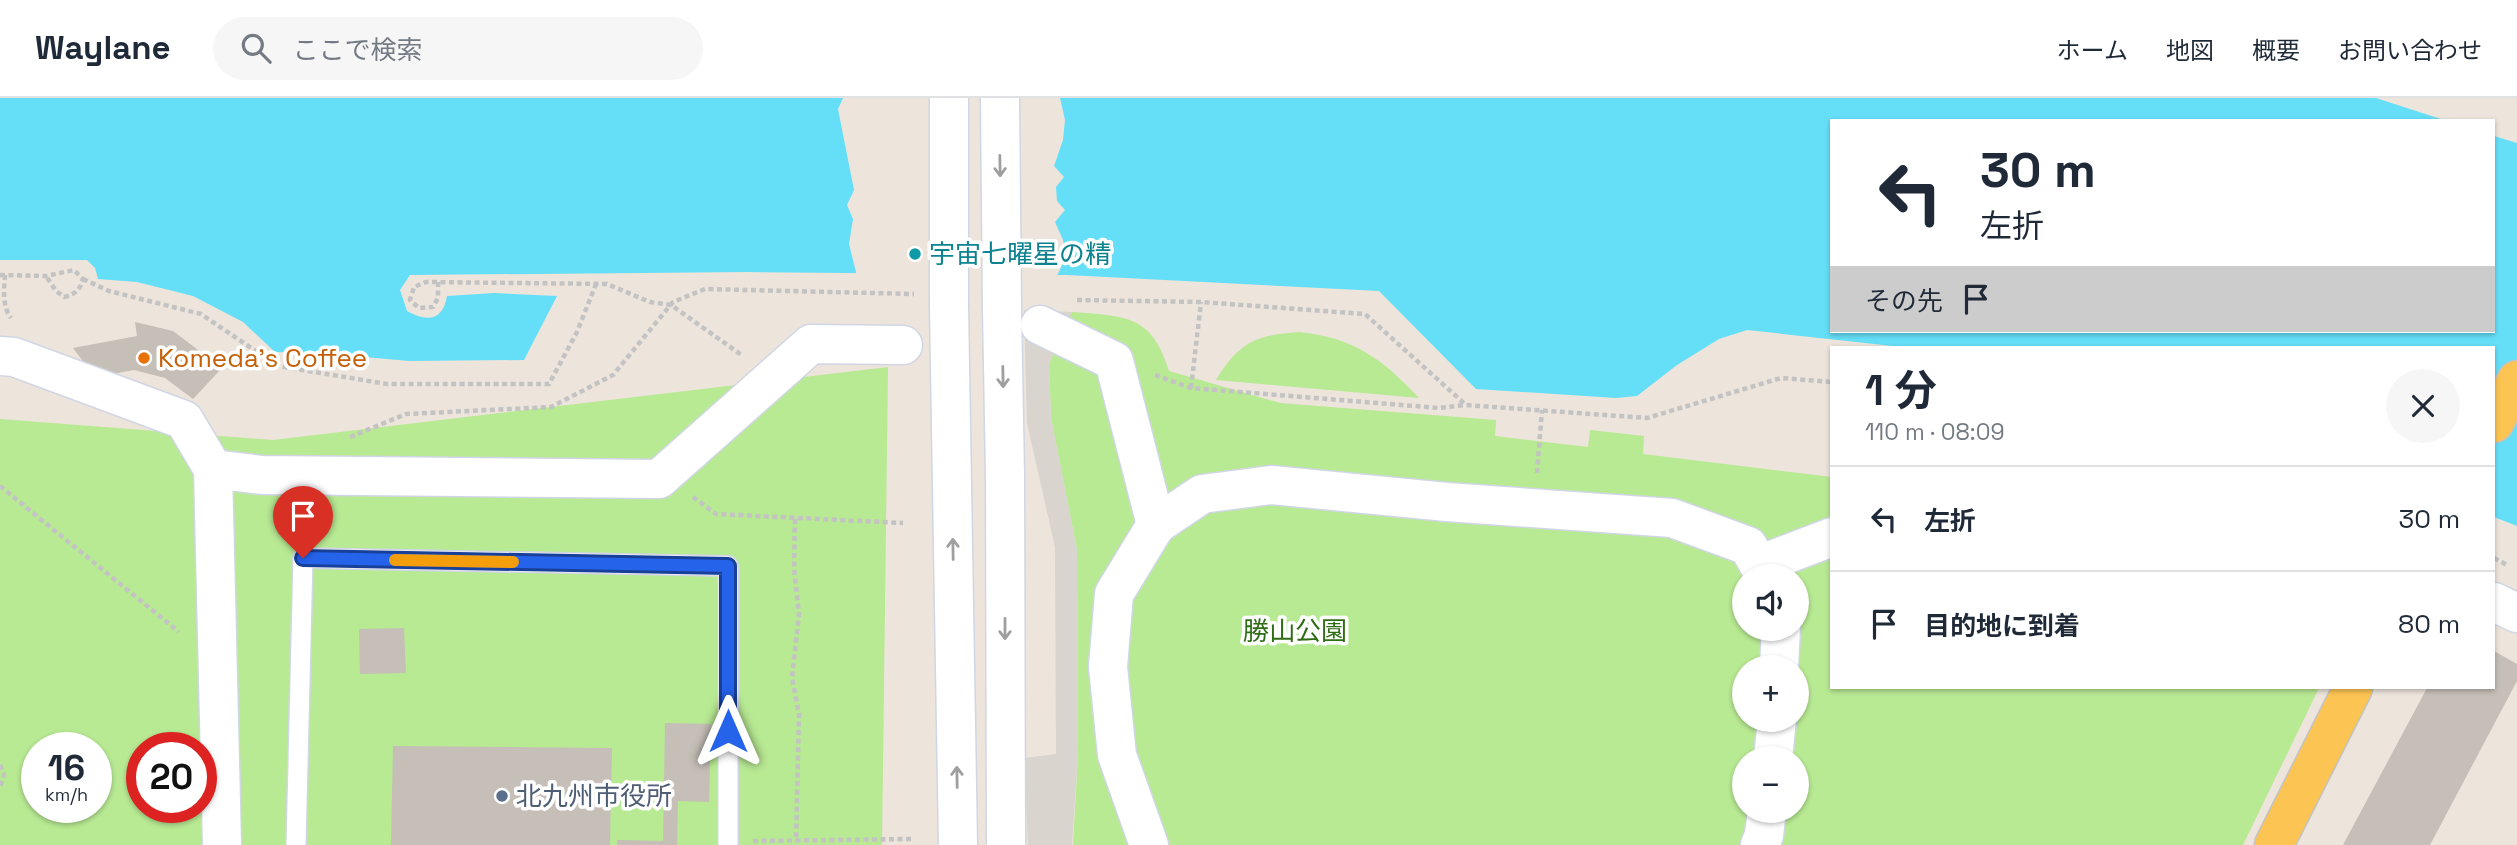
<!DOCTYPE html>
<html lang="ja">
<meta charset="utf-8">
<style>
:root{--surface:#fff;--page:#f6f6f7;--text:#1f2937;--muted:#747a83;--line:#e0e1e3}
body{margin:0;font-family:"Space Grotesk","Noto Sans JP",sans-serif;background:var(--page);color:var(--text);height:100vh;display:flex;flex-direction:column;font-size:26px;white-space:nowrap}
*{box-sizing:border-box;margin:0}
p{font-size:23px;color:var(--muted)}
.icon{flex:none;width:38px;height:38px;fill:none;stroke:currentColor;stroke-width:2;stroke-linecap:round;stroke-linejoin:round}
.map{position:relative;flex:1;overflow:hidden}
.sheet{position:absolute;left:1830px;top:248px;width:665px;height:343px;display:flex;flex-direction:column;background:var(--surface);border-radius:0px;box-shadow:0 2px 5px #0004}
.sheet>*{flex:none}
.top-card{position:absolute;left:1830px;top:21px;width:665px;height:214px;border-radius:0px;box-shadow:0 2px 5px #0004;background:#fff;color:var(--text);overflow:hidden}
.tools{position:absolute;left:1732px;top:466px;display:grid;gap:14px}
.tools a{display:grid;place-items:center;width:77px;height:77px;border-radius:50%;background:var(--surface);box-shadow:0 2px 5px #0004;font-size:35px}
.speed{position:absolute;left:21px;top:634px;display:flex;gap:14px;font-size:35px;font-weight:700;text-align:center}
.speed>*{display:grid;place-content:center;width:91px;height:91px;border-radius:50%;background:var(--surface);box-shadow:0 2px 5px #0004;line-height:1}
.speed small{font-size:18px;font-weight:400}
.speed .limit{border:10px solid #d22;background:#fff;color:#111}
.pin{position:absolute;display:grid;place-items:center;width:60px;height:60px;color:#fff;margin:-72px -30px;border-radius:50% 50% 50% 0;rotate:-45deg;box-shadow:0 0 7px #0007}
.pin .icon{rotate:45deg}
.me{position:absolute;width:77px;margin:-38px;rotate:0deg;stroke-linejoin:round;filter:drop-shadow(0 0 5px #0008)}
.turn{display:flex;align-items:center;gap:24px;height:147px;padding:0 35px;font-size:32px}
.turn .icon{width:91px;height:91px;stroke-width:2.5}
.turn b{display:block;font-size:49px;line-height:60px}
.then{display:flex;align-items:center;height:66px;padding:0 35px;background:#0003;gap:14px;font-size:26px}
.round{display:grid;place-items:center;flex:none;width:74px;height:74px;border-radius:37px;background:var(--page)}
.head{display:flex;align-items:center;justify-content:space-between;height:119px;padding:0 35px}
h1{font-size:42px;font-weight:700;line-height:52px}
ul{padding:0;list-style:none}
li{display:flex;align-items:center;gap:21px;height:105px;padding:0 35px;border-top:2px solid var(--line)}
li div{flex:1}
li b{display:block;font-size:26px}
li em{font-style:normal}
header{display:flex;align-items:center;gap:42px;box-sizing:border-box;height:98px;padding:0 35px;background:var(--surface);border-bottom:2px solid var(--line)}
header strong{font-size:33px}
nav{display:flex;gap:38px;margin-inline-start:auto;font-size:24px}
.search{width:490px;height:63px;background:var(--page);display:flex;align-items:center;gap:18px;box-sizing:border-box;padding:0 24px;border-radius:38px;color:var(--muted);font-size:26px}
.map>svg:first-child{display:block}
.green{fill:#b8e993;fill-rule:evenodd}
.plaza{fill:#d9d4ce}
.water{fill:#65dff8}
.pier{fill:#ede4db}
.building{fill:#c5bfb7}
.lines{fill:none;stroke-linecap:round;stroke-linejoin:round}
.lane-casing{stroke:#d0d6e4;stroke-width:22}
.street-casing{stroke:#d0d6e4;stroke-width:41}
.secondary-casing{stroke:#d0d6e4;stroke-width:41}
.primary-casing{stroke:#c3c3c3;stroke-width:41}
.path{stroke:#c3c3c3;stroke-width:4.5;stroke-dasharray:5 3.5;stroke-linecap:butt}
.lane{stroke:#fff;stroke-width:19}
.street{stroke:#fff;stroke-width:38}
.secondary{stroke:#fff;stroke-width:38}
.primary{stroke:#fcc452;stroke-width:38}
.secondary-bridge-casing{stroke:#d0d6e4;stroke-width:41;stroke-linecap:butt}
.secondary-bridge{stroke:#fff;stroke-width:38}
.oneway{stroke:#9f9f9f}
.route-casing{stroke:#184099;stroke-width:18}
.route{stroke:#2563eb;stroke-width:12}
.slow{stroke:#f59e0b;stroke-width:12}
.culture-dot{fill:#0f9aa8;stroke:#fff;stroke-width:2.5}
.food-dot{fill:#e8710a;stroke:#fff;stroke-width:2.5}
.service-dot{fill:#5c6f8a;stroke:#fff;stroke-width:2.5}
.labels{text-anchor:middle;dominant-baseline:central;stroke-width:7;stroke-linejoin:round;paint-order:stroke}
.culture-label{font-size:26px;fill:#0d838f;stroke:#fff;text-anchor:start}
.food-label{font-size:26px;fill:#c56008;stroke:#fff;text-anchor:start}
.park-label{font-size:26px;fill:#2f6d14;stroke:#fff}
.service-label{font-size:26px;fill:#4e5e75;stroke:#fff;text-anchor:start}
</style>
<header>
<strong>Waylane</strong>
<div class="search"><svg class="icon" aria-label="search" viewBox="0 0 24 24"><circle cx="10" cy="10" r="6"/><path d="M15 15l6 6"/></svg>ここで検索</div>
<nav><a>ホーム</a><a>地図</a><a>概要</a><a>お問い合わせ</a></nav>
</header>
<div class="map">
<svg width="2517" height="747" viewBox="0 0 2517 747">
<rect width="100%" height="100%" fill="#ede4db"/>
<g class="green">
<path d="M1072 214C1124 218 1152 216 1169 273L1280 305 1496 322 1495 338 1588 349 1590 332 1644 338 1643 356 1832 379V590H2319L2243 747H1073L1078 656 1077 452 1051 320 1049 266ZM1745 478H1797V530H1745ZM1745 569H1797V621H1745ZM1745 660H1797V712H1745Z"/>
<path d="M1299 234C1355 240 1382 261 1419 300L1216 282C1239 244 1256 237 1299 234Z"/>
<path d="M888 269 882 747H0V321L273 342ZM37 649H96V709H37ZM142 649H201V709H142Z"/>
</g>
<path class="plaza" d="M1024 212 1072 214 1049 266 1051 320 1077 452 1078 656 1072 747H1028L1024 660 1056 656 1055 449 1027 325Z"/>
<path class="water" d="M0 0H2376L2447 23H1832V233H2494V38L2517 45V428L2494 419V250H1911L1747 232 1719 241 1677 267 1637 298 1616 300 1476 291 1379 193 1067 177 747 174 410 177 400 192 407 213C427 224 443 223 447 198L494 195 557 198 524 262 409 263 320 255 275 254 243 224 193 198 137 184 98 181 95 170 87 162H0Z"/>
<path class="pier" d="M843 0H1060L1065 22 1063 42 1054 68 1064 79 1056 89 1057 103 1065 112 1055 124 1063 142 1065 154 1064 163 1056 180 857 178 849 146 853 121 847 107 854 92 838 11Z"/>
<g class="building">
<path d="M135 224 173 233 222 270 193 301 165 280 134 272 95 279 73 250 137 238Z"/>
<path d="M404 530 406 575 360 576 359 531Z"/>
<path d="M2494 553 2517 566V583L2430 747H2343L2427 590H2494Z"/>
<path d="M665 625 711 626 709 704 678 703 677 747H617V742L663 743Z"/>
<path d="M393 648 612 650 610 747H391Z"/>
</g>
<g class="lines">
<g class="lane-casing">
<path id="lane" d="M296 747 303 460 728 468V747"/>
</g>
<g class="street-casing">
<g id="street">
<path d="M1040 227 1114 263 1156 427"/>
<path d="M0 258 14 259 184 322 213 371 222 747"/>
<path d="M213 371 262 377 659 381 811 246 903 247"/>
<path d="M1759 467 1832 439"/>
<path d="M1779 569 1781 530"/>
<path d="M1773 660 1777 621"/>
<path d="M1149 747 1117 657 1108 569 1114 496 1156 427 1202 396 1271 387 1447 404 1672 420 1748 448 1765 478"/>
<path d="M1760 747 1764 737 1767 712"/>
</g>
</g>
<g class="secondary-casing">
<g id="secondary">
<path d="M949 208 958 747"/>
<path d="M1002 211 1005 377 1006 747"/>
<path d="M2494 504 2517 515"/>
</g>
</g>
<g class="primary-casing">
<g id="primary">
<path d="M2494 325 2517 282"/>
<path d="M2274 747 2353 590"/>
</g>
</g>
<g class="path">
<path d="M0 177 46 178 74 172 83 181C80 192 76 196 64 199L56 193 46 178"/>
<path d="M5 177C4 192 2 208 11 220"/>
<path d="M83 181 109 193 201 216 278 268 387 286H549L577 234 596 186"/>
<path d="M438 184V200L433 209 419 210 410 202 414 189 426 184 607 186 650 204 671 207 743 258"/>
<path d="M1077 202 1201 204 1365 216 1466 307 1647 320 1781 280 1832 284"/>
<path d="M1155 277 1191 290 1439 310 1465 307"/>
<path d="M1191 290 1201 204"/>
<path d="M350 339 406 316 551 309 613 277 673 204 705 191 914 196"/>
<path d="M1537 375 1542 312"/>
<path d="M0 388 179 534"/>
<path d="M693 399 716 416 903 425"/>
<path d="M795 421 794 471 799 516 792 580 799 616 796 743"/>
<path d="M2494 460 2507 467"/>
<path d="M0 667 4 676 0 690"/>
<path d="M753 743 912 741"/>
</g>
<use href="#lane" class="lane"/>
<use href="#street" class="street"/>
<use href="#secondary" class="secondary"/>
<use href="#primary" class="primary"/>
<g class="secondary-bridge-casing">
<g id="secondary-bridge">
<path d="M949 0V208"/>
<path d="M1000 0 1002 211"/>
</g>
</g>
<use href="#secondary-bridge" class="secondary-bridge"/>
</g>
<defs><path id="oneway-shaft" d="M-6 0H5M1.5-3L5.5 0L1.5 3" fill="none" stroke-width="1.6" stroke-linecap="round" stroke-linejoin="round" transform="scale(1.75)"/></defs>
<g class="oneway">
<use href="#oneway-shaft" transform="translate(1000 68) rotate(89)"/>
<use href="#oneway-shaft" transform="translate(1003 279) rotate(89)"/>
<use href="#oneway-shaft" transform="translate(953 451) rotate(-91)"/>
<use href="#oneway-shaft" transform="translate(1005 531) rotate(90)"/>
<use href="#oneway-shaft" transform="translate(957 679) rotate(-91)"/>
</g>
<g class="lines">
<g class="route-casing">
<path id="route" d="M303 460 728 468V633"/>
</g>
<use href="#route" class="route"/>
<path class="slow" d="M395 462 513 464"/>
</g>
<circle class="culture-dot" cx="915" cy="156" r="7"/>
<circle class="food-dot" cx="144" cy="260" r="7"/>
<circle class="service-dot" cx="502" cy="698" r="7"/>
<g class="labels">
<g class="culture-label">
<text x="929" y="156">宇宙七曜星の精</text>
</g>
<g class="food-label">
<text x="158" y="260">Komeda's Coffee</text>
</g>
<g class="park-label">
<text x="1295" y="533">勝山公園</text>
</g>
<g class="service-label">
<text x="516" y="698">北九州市役所</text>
</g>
</g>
</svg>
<div class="tools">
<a><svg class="icon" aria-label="sound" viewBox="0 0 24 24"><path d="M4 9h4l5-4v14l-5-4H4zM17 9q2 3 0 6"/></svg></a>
<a>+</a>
<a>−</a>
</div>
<div class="speed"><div>16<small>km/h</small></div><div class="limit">20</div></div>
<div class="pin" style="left:303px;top:460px;background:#d93025"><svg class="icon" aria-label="arrive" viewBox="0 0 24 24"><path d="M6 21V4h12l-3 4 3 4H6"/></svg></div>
<svg class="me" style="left:728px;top:633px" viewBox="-20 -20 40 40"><path d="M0-17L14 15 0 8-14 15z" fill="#2563eb" stroke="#fff" stroke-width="4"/></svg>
<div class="top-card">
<div class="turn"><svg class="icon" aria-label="left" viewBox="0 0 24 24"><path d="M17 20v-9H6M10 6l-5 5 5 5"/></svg><div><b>30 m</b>左折</div></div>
<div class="then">その先<svg class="icon" aria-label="arrive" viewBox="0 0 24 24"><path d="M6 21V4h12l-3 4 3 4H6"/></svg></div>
</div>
<section class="sheet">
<div class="head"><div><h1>1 分</h1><p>110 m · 08:09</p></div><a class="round"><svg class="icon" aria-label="close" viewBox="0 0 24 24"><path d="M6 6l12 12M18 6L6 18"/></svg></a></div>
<ul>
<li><svg class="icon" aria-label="left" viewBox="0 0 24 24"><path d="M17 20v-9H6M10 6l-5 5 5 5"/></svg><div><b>左折</b></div><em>30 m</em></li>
<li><svg class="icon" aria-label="arrive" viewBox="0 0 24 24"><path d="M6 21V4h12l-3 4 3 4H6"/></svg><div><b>目的地に到着</b></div><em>80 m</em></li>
</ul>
</section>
</div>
